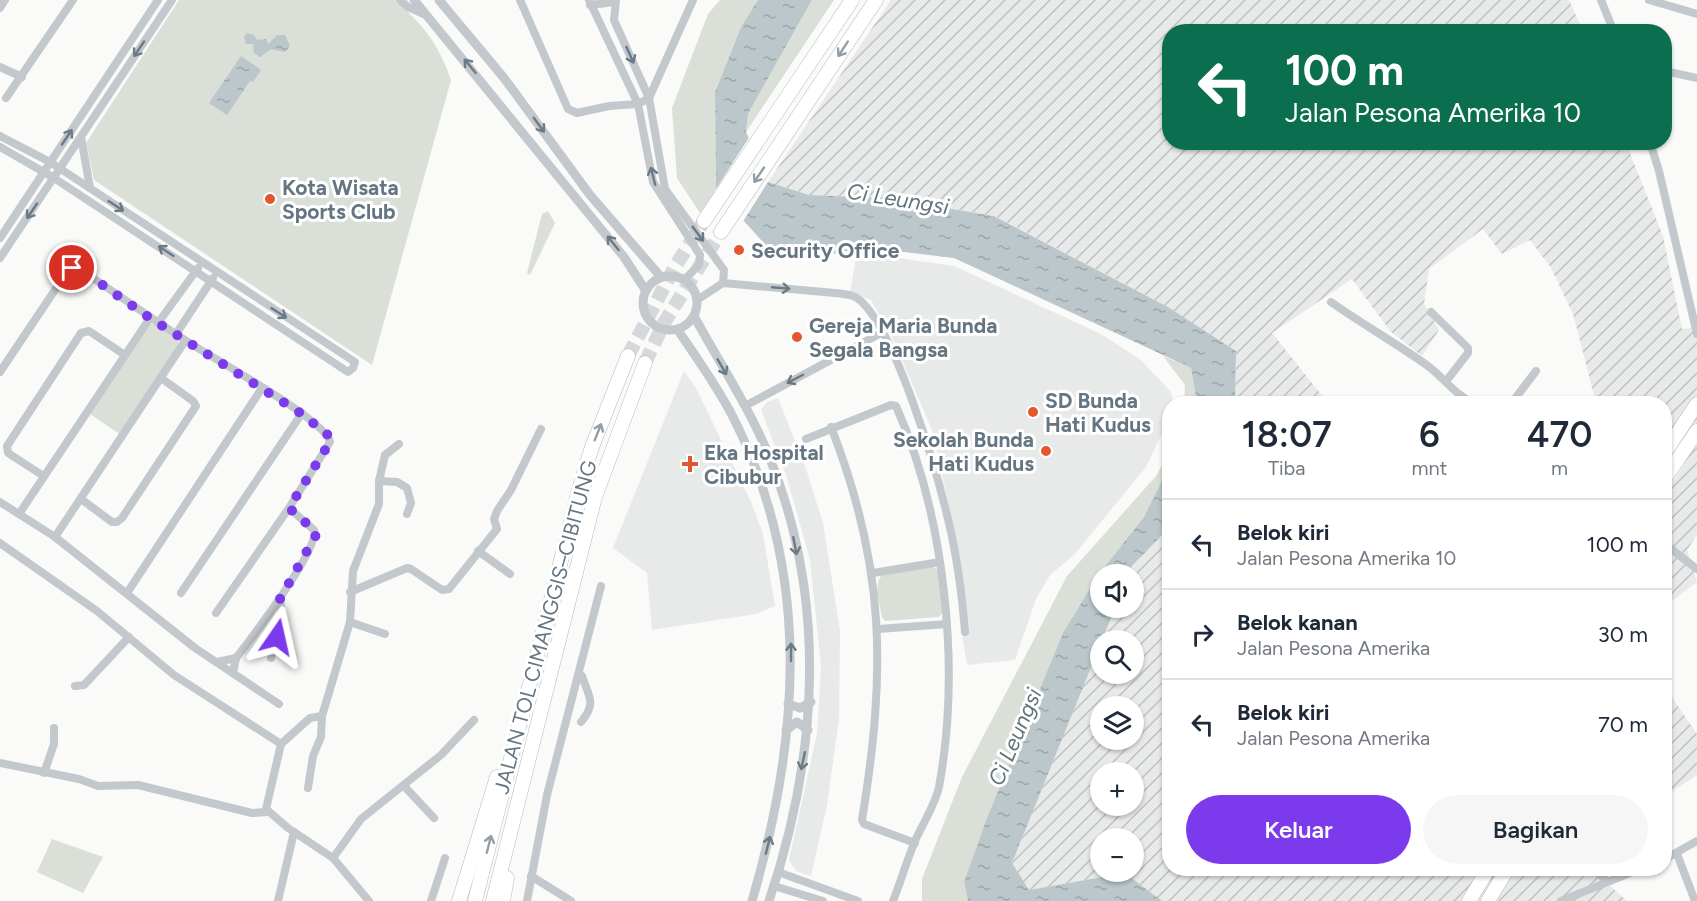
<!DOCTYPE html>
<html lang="id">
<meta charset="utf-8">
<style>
:root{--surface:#fff;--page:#f6f6f7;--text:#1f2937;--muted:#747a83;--line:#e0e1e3;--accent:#7c3aed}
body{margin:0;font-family:Figtree,sans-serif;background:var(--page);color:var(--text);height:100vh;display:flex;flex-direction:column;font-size:22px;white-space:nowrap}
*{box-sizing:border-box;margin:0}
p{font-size:20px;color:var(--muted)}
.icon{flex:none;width:33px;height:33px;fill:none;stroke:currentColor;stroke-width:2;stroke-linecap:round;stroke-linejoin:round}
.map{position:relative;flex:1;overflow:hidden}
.side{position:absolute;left:1162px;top:396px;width:510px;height:480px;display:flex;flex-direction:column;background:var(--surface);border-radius:24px;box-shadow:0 2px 4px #0004}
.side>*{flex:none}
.hud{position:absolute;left:1162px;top:24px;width:510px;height:126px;border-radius:24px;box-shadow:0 2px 4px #0004;background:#0b6e4f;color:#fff;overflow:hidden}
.controls{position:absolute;left:1090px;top:564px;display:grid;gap:12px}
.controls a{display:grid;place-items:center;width:54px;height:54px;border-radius:50%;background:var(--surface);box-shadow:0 2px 4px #0004;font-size:30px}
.pin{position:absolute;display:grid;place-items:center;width:51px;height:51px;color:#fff;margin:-26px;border:3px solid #fff;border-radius:50%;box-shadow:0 2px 6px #0007}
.me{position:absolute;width:66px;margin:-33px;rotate:11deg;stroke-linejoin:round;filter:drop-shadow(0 0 4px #0008)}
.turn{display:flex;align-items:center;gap:21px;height:126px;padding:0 24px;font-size:27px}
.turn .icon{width:78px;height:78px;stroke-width:2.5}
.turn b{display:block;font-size:42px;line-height:51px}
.eta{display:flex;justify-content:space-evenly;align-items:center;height:102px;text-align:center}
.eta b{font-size:36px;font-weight:600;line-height:42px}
.primary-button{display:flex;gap:12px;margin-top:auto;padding:12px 24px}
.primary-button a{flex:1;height:69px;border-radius:36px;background:var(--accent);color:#fff;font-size:24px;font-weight:600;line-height:69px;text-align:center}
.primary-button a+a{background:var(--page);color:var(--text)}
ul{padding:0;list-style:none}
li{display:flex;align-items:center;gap:18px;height:90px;padding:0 24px;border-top:2px solid var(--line)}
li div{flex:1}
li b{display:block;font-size:22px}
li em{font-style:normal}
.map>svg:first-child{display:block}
.built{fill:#e8e9e9}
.industrial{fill:url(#industrial-furrows);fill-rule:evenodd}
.green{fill:#dadfd7}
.water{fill:url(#water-ripples)}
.pier{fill:#fafaf8}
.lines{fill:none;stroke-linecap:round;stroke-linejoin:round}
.motorway-tunnel{stroke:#d5d9db;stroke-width:14;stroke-dasharray:14 7;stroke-linecap:butt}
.trunk-casing{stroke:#b4b9bd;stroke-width:15}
.motorway-casing{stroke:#b4b9bd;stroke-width:15}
.minor{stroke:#c3c8cc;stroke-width:8}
.tertiary{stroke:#c3c8cc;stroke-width:9}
.trunk{stroke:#fff;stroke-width:14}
.motorway{stroke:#fff;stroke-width:14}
.oneway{stroke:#6a7a87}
.oneway2{stroke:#939fa8}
.route{stroke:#7c3aed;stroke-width:10;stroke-dasharray:0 18}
.poi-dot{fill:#e4572e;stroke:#fff;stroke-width:2}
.labels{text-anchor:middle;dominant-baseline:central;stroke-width:6;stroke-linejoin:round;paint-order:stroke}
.poi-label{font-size:21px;font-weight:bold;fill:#657683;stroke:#fff;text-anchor:start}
.street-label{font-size:21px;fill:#657683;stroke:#fff}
.water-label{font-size:22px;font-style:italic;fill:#60757c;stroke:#fff}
</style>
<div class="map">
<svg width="1697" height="901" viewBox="0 0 1697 901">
<defs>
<pattern id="industrial-furrows" width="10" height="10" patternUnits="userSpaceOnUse" patternTransform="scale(1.5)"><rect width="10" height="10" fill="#e8e9e9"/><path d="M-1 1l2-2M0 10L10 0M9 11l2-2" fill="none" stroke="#c0c1c2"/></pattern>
<pattern id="water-ripples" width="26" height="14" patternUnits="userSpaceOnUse" patternTransform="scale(1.5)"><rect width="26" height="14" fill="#bbc7cb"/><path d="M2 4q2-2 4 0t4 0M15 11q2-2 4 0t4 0" fill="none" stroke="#9ca6aa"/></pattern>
</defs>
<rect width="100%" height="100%" fill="#fafaf8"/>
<g class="built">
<path d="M857 252 954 266 1101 334 1141 360 1171 392 1173 403 1170 404V417L1146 467 1074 555 1050 575 1036 599 1015 660 967 665 961 628 955 533 932 430 892 337 871 300 850 292Z"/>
<path d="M684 371 696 388 752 504 763 534 775 606 756 614 652 630 647 573 613 548Z"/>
<path d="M778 398 806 469 823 523 840 631 839 719 827 805 811 876 796 871 789 860 817 733 821 666 810 560 787 478 761 410 767 402Z"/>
</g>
<g class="industrial">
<path d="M891 0H1569L1583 31 1170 32V142L1626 143 1663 236 1682 329 1697 327V535L1687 550 1697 582 1665 606V495L1684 464 1665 427V404L1596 403 1573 314 1550 266 1530 240 1502 254 1483 229 1429 269 1424 304 1439 330 1422 356 1390 331 1352 279 1272 333 1328 403H1235L1236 351 1168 307 995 216 887 198 809 195 768 182Z"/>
<path d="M1170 527V868L1591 869 1627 901H1162L1125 873 1029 890 1012 863 1101 642V674H1134V640H1101L1115 608H1134V574H1128L1132 566ZM1101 706H1134V740H1101ZM1101 772H1134V806H1101ZM1101 838H1134V872H1101Z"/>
<path d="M1665 687 1697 734V775L1665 796Z"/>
</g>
<g class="green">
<path d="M179 0H395C424 26 438 43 451 80L372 365 94 180 86 143Z"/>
<path d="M720 0H758L741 27 715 92 716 190 700 213 677 178 672 108 708 14Z"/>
<path d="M812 0H834L746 132 748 114Z"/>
<path d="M548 211 555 223 530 275 527 273 542 214Z"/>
<path d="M151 324H157L178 339 179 348 121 435 90 414Z"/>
<path d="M1163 356 1191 368 1197 403H1184L1185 385Z"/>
<path d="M1170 451V464L1144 517 1101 574 1013 758 985 823 964 882 968 901H922V879L962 777 1067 576 1156 476Z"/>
<path d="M931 565 940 572 943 612 939 617 885 621 882 617C880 604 872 582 884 573Z"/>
<path d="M52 839 103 857 83 893 37 872Z"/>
</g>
<g class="water">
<path d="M758 0H812L748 114 746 132 768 182 809 195 887 198 994 216 1168 307 1236 351 1235 403H1197L1191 368 954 258 863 247 811 259 772 252 716 190 715 92 741 27Z"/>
<path d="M247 33 254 35 257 40 266 39 268 44 277 35H285L290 46 285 52 271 49 260 57 254 53 253 44H246L244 37Z"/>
<path d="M241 56 261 70 253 82 250 81 227 115 209 103Z"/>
<path d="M1170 464V527L1132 566 1128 574H1101V608H1115L1012 863 1029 890 1125 873 1162 901H968L964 882 985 823 1063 633 1097 577 1144 517Z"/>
</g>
<path class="pier" d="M750 136 770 179 742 223 714 192Z"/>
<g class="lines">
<g class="motorway-tunnel">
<path d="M628 356 674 268 704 221"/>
<path d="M645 363 664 323 721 232"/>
</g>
<g class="trunk-casing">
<g id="trunk">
<path d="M1665 452 1697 404"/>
<path d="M1665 478 1697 431"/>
<path d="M1469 901 1489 868"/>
<path d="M1488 901 1508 868"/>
</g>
</g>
<g class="motorway-casing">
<g id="motorway">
<path d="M704 221 852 0"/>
<path d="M721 232 876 0"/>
<path d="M459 901 497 777"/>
<path d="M475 901 578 493 592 447 628 356"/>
<path d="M493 901 595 497 645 363"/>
<path d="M503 901 507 878"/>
</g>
</g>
<g class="minor">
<path d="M400 0 408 7 426 15"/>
<path d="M520 0 568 109 577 113 609 106 638 104 649 98 693 0"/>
<path d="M589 0 638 104 653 182 700 255 699 265 685 279"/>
<path d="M616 0 614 20 649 98 665 189 724 270 723 283"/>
<path d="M1601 0 1614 32"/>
<path d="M1649 0 1697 14"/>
<path d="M590 5 615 2"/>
<path d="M0 8 5 0"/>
<path d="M0 67 22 77"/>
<path d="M1665 71 1697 78"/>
<path d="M6 98 73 0"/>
<path d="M0 136 50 162 355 362 353 368 348 372 54 178 0 147"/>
<path d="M81 137 90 188"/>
<path d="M1650 142 1659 171 1697 334"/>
<path d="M0 238 158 0"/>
<path d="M0 258 172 0"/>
<path d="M697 300 723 283 835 293C842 294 851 294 857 298 894 324 937 472 948 519 957 556 962 594 965 632"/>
<path d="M1331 302C1362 324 1396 343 1428 366 1444 378 1456 396 1475 404"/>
<path d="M1431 312 1468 348V353L1447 380"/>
<path d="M158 323 198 268"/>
<path d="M176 334 213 278"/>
<path d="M0 372 69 269 78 268C114 292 149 317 185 340 210 357 325 419 330 442L289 508 216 613"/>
<path d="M1511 404 1536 371"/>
<path d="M745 406 883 332"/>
<path d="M831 427C886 567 886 673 862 820L864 824 915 843"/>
<path d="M806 439 891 405 896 406C945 516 961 668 939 787 935 805 923 823 915 841 907 860 901 881 893 901"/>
<path d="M42 475 8 453 7 446 81 333 89 331 125 355"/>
<path d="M379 481 397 482 407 488 411 503 407 514"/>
<path d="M81 499 112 522H117L122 518 196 406 193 401 161 378"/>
<path d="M0 502 55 537 195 648 279 704"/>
<path d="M19 514 150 318"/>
<path d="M55 537 185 341"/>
<path d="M0 543 97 611 174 675 281 744 266 809 288 828 333 858 369 901"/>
<path d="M1665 544 1697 569"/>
<path d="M478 551 510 574"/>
<path d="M873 573 940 562"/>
<path d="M350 592 407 568 411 569 442 590 449 589 497 529 494 519 497 511 511 490 541 429"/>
<path d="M127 593 262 388"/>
<path d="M181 593 302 413"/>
<path d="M350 622 385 634"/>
<path d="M878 629 947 624"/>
<path d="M236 658C250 640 321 547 314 530L289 508"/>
<path d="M271 658 282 616 280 599"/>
<path d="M217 662 236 658 233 673"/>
<path d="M75 686 84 685 129 637"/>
<path d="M581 722C597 703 589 697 582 676"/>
<path d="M281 744 310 718 322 716"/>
<path d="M0 763 79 779 98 786 138 785 252 813 268 812"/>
<path d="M44 773 54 744V728"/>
<path d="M404 786 434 818"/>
<path d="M308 788 313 756 321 737 322 716 350 622 353 571 379 504V481L385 455 399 444"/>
<path d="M1677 854 1695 901"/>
<path d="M333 858 361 819 441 755 474 720"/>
<path d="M1665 859 1697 841"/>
<path d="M1593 868 1607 881"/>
<path d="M778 872 858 901"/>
<path d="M531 876 571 901"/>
<path d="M774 886 823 901"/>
<path d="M278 901 294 832"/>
<path d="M431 901 445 858"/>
<path d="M527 901 547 795 601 586"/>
<path d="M1561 901 1642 868"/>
</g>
<g class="tertiary">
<path d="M414 0 624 257 646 291"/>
<path d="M439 0 504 78 590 195 661 277"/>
<circle cx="670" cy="303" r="27"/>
<path d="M694 316C719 362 749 407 769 456 828 601 818 755 769 901"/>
<path d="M677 329C697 358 717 386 733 417 812 573 800 738 752 901"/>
<path d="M788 704 800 708 811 702"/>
<path d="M786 730 797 722 808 730"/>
</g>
<use href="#trunk" class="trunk"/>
<use href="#motorway" class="motorway"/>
</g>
<defs><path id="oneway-shaft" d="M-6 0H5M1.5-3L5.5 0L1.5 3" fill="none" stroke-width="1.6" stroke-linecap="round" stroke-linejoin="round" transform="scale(1.5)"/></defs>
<g class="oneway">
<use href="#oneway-shaft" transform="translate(139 49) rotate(124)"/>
<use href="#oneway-shaft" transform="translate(630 55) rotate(66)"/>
<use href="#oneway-shaft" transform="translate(470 66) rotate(-129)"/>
<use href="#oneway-shaft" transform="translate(539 125) rotate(54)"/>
<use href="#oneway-shaft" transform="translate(67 137) rotate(-56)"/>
<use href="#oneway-shaft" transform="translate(653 176) rotate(-104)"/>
<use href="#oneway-shaft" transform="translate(116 206) rotate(33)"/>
<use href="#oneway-shaft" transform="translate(32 211) rotate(124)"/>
<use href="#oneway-shaft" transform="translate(698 234) rotate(54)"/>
<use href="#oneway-shaft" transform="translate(613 243) rotate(-129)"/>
<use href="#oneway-shaft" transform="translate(166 251) rotate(-147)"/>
<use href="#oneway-shaft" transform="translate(781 288) rotate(5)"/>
<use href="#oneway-shaft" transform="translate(279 313) rotate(33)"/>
<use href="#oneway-shaft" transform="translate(722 367) rotate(60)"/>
<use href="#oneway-shaft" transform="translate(795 379) rotate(152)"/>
<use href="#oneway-shaft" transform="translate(795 546) rotate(79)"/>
<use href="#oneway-shaft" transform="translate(791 652) rotate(-90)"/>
<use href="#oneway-shaft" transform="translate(803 761) rotate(102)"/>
<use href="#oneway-shaft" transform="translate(768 845) rotate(-76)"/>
</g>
<g class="oneway2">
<use href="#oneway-shaft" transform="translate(843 49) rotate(123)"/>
<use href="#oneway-shaft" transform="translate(759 175) rotate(124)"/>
<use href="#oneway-shaft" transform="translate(598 432) rotate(-68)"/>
<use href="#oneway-shaft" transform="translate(489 844) rotate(-76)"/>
</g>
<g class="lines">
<path class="route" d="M72 268H78L150 318 302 414 329 436 330 442 289 508 314 530 316 535 280 599 282 610 277 637"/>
</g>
<g class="poi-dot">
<circle cx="270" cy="199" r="6"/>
<circle cx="739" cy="250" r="6"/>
<circle cx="797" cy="337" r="6"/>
<circle cx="1033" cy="412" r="6"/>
<circle cx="1046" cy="451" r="6"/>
<path d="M687 455h6v6h6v6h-6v6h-6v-6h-6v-6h6z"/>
</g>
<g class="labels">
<g class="poi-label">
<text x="282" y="187">Kota Wisata<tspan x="282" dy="24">Sports Club</tspan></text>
<text x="751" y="250">Security Office</text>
<text x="809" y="325">Gereja Maria Bunda<tspan x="809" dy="24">Segala Bangsa</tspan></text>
<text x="1045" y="400">SD Bunda<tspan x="1045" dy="24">Hati Kudus</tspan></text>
<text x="1034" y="439" text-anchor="end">Sekolah Bunda<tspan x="1034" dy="24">Hati Kudus</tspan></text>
<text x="704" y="452">Eka Hospital<tspan x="704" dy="24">Cibubur</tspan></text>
</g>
<g class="street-label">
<text transform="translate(545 627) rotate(-75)">JALAN TOL CIMANGGIS–CIBITUNG</text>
</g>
<g class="water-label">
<text transform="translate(898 199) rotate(9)">Ci Leungsi</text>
<text transform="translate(1015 737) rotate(-67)">Ci Leungsi</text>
</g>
</g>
</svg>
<div class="controls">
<a><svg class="icon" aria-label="sound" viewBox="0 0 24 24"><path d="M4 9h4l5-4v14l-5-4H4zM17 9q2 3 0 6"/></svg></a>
<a><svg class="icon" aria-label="search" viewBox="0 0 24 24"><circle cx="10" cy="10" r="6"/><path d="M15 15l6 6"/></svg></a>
<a><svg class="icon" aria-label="layers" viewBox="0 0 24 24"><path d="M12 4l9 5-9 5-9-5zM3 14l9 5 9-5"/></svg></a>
<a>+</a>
<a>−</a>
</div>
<div class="pin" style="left:72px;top:268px;background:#d93025"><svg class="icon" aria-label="arrive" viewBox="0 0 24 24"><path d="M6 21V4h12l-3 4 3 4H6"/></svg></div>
<svg class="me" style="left:277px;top:637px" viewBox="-20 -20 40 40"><path d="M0-17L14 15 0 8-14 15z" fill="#7c3aed" stroke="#fff" stroke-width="4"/></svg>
<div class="hud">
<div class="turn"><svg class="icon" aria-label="left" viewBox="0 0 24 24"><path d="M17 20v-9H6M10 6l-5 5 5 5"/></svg><div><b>100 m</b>Jalan Pesona Amerika 10</div></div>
</div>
<section class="side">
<div class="eta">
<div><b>18:07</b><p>Tiba</p></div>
<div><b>6</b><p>mnt</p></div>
<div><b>470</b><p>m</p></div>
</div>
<ul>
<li><svg class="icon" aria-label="left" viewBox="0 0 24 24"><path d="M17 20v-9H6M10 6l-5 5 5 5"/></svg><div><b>Belok kiri</b><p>Jalan Pesona Amerika 10</p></div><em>100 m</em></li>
<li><svg class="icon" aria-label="right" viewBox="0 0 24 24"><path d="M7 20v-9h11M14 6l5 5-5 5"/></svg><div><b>Belok kanan</b><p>Jalan Pesona Amerika</p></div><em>30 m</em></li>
<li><svg class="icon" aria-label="left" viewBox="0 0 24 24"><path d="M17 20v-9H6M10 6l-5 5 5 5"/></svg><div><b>Belok kiri</b><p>Jalan Pesona Amerika</p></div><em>70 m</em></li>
</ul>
<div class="primary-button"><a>Keluar</a><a>Bagikan</a></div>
</section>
</div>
